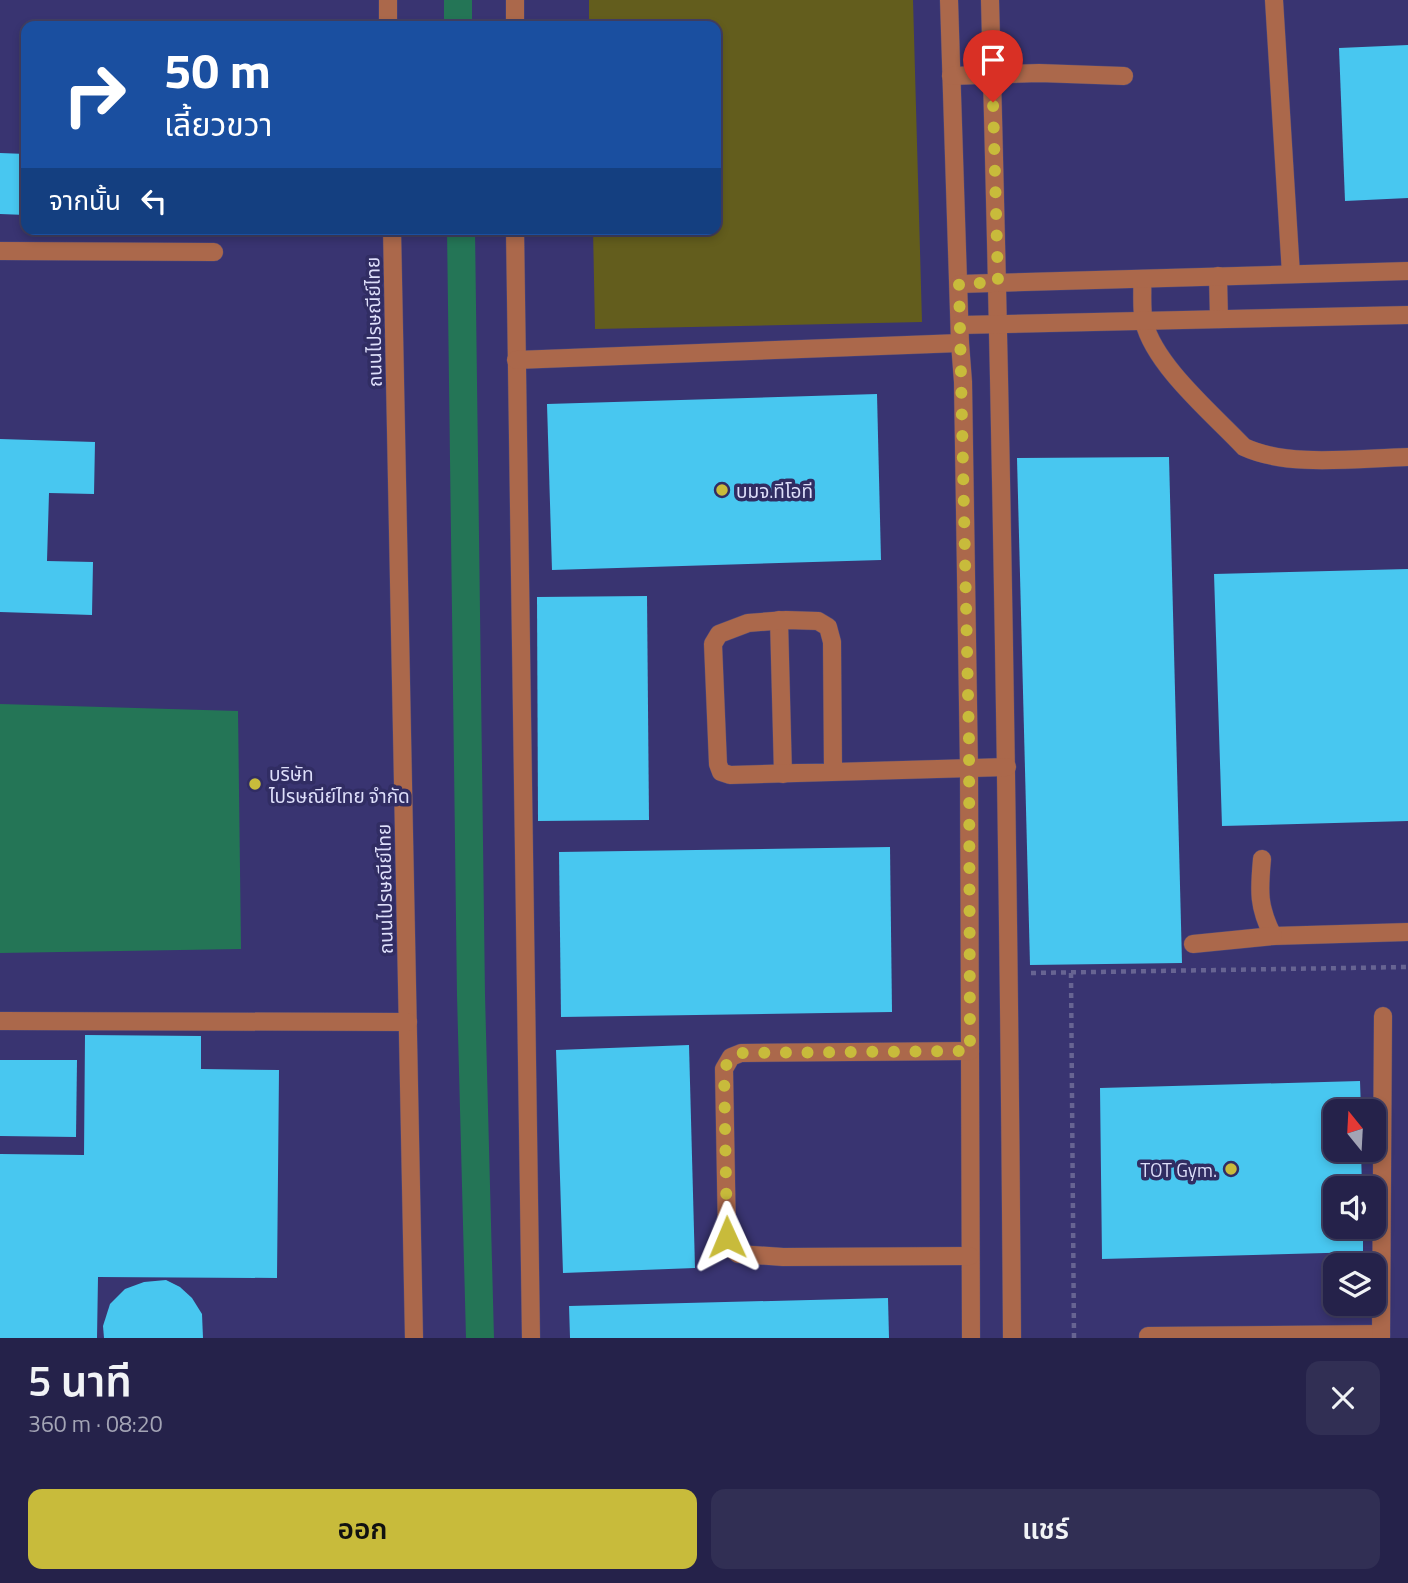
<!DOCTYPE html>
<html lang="th">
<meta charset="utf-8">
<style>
:root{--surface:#25224a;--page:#312f54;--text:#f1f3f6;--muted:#a3a4b5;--line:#423f62;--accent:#c8bb3b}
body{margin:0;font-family:"Titillium Web","Noto Sans Thai",sans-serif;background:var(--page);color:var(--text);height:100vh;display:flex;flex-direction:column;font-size:26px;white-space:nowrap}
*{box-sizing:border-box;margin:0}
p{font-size:23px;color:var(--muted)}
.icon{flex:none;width:38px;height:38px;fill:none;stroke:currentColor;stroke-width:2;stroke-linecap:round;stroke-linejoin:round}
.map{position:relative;height:1338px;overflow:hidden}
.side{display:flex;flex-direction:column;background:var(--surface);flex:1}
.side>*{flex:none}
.banner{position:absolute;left:21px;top:21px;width:700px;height:214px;border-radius:14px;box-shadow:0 4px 10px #0003,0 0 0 2px var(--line);background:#1a4fa0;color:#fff;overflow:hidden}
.needle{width:46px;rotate:342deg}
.buttons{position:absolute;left:1323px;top:1099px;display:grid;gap:14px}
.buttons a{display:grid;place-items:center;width:63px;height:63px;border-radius:14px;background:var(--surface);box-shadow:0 4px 10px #0003,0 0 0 2px var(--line);font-size:35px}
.pin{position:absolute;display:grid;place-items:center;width:60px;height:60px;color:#fff;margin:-72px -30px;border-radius:50% 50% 50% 0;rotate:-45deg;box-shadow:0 0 7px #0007}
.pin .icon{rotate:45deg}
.me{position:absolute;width:77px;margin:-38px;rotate:359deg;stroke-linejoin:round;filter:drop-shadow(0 0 5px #0008)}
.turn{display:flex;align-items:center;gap:24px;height:147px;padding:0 28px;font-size:32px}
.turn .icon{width:91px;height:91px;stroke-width:2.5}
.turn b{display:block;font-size:49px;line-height:60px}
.then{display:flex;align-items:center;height:66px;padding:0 28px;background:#0003;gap:14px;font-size:26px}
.round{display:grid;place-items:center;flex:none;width:74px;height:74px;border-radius:14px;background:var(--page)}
.head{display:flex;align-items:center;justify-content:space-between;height:119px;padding:0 28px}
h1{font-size:42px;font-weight:600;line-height:52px}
.action{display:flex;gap:14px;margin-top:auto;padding:14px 28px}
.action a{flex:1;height:80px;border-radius:14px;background:var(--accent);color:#111;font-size:28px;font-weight:600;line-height:80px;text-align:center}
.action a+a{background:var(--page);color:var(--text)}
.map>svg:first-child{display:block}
.built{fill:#393471;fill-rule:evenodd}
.green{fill:#635d1d}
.water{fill:#247556}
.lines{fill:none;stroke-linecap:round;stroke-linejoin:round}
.canal{stroke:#247556;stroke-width:28}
.building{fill:#48c7f0}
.minor-casing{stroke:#4d497b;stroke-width:19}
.path{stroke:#676492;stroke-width:4.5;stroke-dasharray:5 5;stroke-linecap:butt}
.minor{stroke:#ab684b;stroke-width:18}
.route{stroke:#c8bb3b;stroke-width:12;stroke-dasharray:0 21.6}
.poi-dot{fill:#c8bb3b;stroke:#312d63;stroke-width:2.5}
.labels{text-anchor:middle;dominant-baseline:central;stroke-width:7;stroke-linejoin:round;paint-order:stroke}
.street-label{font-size:19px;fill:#dedffa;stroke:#312d63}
.poi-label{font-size:19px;fill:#dedffa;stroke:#312d63;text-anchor:start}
</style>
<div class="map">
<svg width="1408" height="1338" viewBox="0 0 1408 1338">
<rect width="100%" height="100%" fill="#312d63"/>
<path class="built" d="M0 0H1408V1338H0ZM26 26H716V229H26ZM1335 1111H1374V1150H1335ZM1335 1188H1374V1227H1335ZM1335 1265H1374V1304H1335Z"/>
<path class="green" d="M589 0H913L922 322 595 329 593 229H716V26H589Z"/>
<path class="water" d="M0 704 238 711 241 949 0 953Z"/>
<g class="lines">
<g class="canal">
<path d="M458 0V26"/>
<path d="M461 229 471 995 480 1338"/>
</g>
</g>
<g class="building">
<path d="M1408 45V198L1345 201 1339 48Z"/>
<path d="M0 153 26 154V215L0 214Z"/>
<path d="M877 394 881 560 552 570 547 404Z"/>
<path d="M0 439 95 442 94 494 49 493 47 561 93 562 92 615 0 612Z"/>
<path d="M1169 457 1182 963 1030 965 1017 458Z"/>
<path d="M1408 569V821L1222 826 1214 574Z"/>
<path d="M647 596 649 820 538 821 537 597Z"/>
<path d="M890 847 892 1012 561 1017 559 852Z"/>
<path d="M85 1035 201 1036V1069L279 1070 277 1278 98 1277 97 1338H0V1154L84 1155Z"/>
<path d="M689 1045 695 1268 563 1273 556 1050Z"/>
<path d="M0 1060H77L76 1137 0 1136Z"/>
<path d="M1360 1081 1361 1111H1335V1150H1361L1362 1188H1335V1227H1363V1252L1102 1259 1100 1088Z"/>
<path d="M166 1280 180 1287 192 1298 202 1314 203 1338H104L103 1326 110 1304 125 1289 144 1282Z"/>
<path d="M888 1298 889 1338H570L569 1306Z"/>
</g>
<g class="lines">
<g class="minor-casing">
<g id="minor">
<path d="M388 0V26"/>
<path d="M515 0V26"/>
<path d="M949 0 960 343 963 382 969 768 971 1338"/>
<path d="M990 0C1002 446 1009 892 1012 1338"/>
<path d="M1274 0 1291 274"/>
<path d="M951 76 1039 73 1124 76"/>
<path d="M392 229 414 1338"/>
<path d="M515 229 531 1338"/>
<path d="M0 251 214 252"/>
<path d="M1218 276 1219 319"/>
<path d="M1142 279C1143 292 1141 309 1144 322 1155 366 1213 414 1244 447 1289 468 1358 458 1408 457"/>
<path d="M959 284 1408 271"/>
<path d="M960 325 1408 315"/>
<path d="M516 360 960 343"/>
<path d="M779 620 783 774"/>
<path d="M833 772 832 642 828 627 818 621 786 620 748 623 719 634 713 644 718 764 721 772 730 775 1007 767"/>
<path d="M1262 859C1259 891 1258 907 1273 936L1408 932"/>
<path d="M1193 944 1273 936"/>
<path d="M0 1021 408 1022"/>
<path d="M970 1051 741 1053 731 1057 724 1069 727 1237 731 1248 738 1254 783 1257 970 1256"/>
<path d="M1148 1336 1381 1334"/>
<path d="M1381 1338 1383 1016"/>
</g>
</g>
<g class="path">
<path d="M1031 973 1408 967"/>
<path d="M1071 973 1074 1338"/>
</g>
<use href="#minor" class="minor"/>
</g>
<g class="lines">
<path class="route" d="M727 1237 724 1069 731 1057 741 1053 970 1051 969 740 959 284 998 282 993 102"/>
</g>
<g class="poi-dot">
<circle cx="722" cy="490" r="7"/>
<circle cx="255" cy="784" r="7"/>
<circle cx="1231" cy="1169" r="7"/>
</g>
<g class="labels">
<g class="street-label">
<text transform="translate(373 322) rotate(-91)">ถนนไปรษณีย์ไทย</text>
<text transform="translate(384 889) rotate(-91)">ถนนไปรษณีย์ไทย</text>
</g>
<g class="poi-label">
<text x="736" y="490">บมจ.ทีโอที</text>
<text x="269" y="773">บริษัท<tspan x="269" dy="22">ไปรษณีย์ไทย จำกัด</tspan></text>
<text x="1217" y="1169" text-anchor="end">TOT Gym.</text>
</g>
</g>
</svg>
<div class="buttons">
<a><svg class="needle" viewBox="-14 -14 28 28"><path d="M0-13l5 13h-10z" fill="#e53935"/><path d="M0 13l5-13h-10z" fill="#a3a4b5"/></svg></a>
<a><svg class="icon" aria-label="sound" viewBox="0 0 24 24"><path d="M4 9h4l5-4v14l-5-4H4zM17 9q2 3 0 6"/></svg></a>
<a><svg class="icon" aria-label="layers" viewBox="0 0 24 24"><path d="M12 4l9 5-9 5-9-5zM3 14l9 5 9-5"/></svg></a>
</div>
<div class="pin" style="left:993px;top:102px;background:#d93025"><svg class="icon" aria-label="arrive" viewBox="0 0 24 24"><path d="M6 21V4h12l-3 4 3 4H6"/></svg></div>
<svg class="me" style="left:727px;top:1237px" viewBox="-20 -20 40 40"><path d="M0-17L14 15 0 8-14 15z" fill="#c8bb3b" stroke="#fff" stroke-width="4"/></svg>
<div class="banner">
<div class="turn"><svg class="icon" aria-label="right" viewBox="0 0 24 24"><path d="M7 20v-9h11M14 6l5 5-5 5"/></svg><div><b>50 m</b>เลี้ยวขวา</div></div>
<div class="then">จากนั้น<svg class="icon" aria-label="left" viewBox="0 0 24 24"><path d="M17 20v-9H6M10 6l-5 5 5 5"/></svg></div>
</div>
</div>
<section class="side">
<div class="head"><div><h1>5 นาที</h1><p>360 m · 08:20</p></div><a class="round"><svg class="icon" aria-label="close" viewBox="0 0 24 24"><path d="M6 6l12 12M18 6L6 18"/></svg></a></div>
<div class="action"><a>ออก</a><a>แชร์</a></div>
</section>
